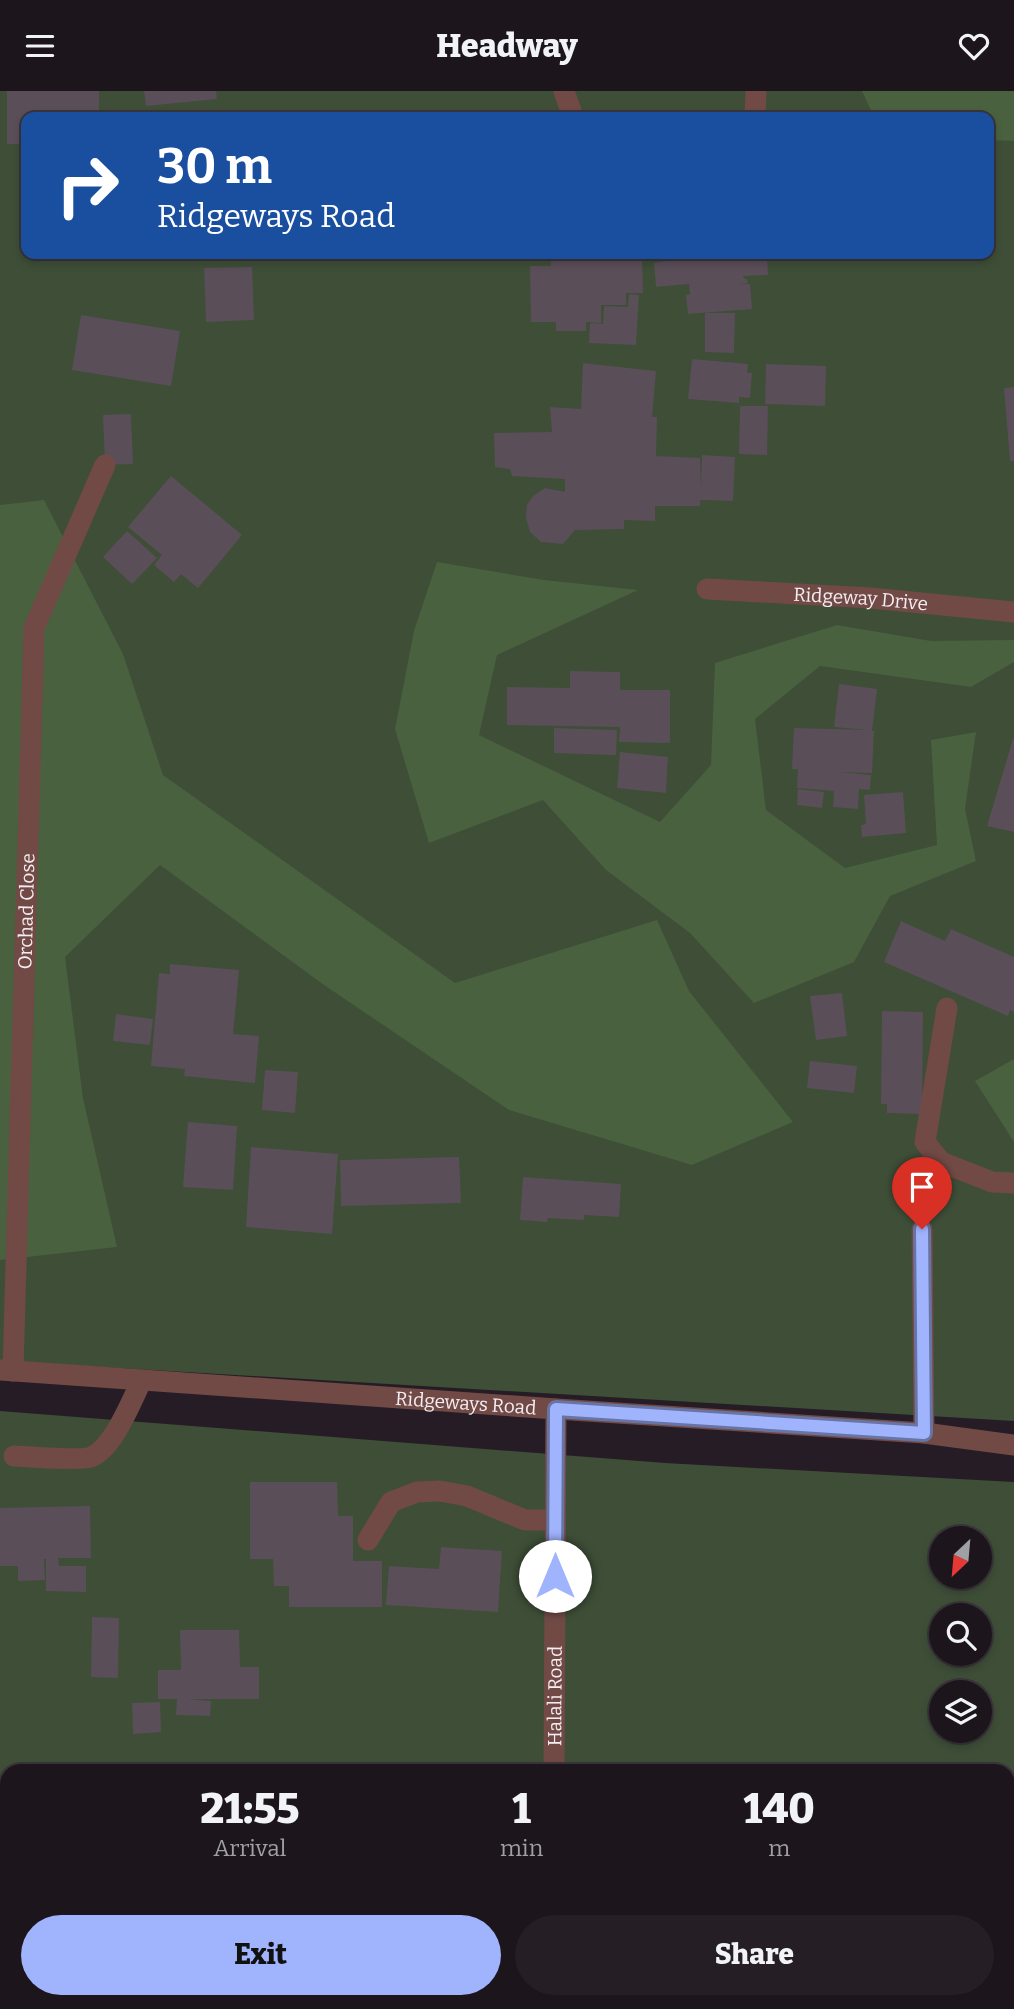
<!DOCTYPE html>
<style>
:root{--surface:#1c151c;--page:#251e25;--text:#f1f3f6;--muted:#a09fa3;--line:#3a343b;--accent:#a0b3fd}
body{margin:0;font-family:Bitter,serif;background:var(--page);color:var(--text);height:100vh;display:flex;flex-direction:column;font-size:26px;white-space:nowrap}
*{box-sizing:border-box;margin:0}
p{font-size:23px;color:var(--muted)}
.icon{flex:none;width:38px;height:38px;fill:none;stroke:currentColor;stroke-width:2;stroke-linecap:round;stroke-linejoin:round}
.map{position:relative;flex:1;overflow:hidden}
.sheet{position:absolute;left:0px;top:1673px;width:1015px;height:245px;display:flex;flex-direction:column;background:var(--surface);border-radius:21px 21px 0 0;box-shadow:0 4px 10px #0003,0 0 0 2px var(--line)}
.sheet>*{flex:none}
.guide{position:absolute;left:21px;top:21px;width:973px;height:147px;border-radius:14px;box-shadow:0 4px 10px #0003,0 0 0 2px var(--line);background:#1a4fa0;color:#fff;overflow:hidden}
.needle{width:46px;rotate:206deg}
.fabs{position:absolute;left:929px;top:1435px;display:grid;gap:14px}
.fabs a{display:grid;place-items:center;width:63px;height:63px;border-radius:50%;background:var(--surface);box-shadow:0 4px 10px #0003,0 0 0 2px var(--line);font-size:35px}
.pin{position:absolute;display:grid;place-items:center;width:60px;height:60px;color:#fff;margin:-72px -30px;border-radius:50% 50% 50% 0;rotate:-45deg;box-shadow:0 0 7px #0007}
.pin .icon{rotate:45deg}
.me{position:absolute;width:77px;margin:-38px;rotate:0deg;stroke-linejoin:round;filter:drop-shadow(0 0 5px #0008)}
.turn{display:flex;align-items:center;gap:24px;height:147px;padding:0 21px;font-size:32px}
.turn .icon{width:91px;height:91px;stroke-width:2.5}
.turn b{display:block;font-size:49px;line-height:60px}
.eta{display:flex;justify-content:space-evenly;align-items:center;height:119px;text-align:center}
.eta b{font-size:42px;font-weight:800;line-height:49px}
.primary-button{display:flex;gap:14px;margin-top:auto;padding:14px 21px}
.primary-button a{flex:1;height:80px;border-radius:42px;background:var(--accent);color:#111;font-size:28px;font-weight:800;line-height:80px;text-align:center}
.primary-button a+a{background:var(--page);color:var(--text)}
header{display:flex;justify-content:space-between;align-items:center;height:91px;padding:0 21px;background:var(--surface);font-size:32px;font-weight:800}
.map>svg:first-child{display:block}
.green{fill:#3e4e37;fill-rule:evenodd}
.forest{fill:#49613f}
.building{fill:#5a4e59}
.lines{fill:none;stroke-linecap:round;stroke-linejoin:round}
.service{stroke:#714a46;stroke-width:21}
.minor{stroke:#714a46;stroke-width:21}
.tertiary{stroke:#714a46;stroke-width:21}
.route-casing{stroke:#6874a4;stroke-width:18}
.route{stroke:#a0b3fd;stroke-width:12}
.labels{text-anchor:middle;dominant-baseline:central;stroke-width:6;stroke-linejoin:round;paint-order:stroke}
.street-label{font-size:19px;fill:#f5edf4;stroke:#1d131d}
</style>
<header><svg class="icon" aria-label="menu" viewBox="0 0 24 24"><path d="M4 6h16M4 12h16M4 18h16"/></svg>Headway<svg class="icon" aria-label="heart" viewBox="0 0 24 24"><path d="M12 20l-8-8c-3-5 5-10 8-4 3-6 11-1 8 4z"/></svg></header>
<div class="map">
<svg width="1014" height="1918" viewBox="0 0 1014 1918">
<rect width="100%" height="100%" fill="#261c26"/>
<g class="green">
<path d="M0 0H1014V1330L0 1270ZM26 26H989V163H26Z"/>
<path d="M0 1320 665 1372 1014 1391V1918H0ZM942 1447H980V1486H942ZM942 1524H980V1563H942ZM942 1601H980V1640H942ZM7 1680H1008V1911H7Z"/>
</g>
<g class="forest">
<path d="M862 0H1014V50L989 49V26H874Z"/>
<path d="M44 409 123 563 163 684 455 892 657 829 689 900 793 1031 692 1074 509 1019 324 894 160 774 65 866 83 1007 117 1156 0 1169V414Z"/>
<path d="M437 471 544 489 638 499 497 564 479 644 660 731 711 674 715 572 837 534 931 550 1014 549V571L971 596 820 575 755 628 766 719 845 777 937 754 931 649 976 641 965 718 976 770 890 805 854 871 754 912 690 842 606 779 543 709 429 752 395 638 414 540Z"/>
<path d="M1014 968V1051L975 990Z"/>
</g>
<g class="building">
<path d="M7 0H99V26H26V53H7Z"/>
<path d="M144 0H216L217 8 146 15Z"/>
<path d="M143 163H255L254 170 143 166Z"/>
<path d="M551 163H642L643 202H626V214H601V232L586 231V240H556V231H531L530 175H551Z"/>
<path d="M666 163H767L768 184 743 185 744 188H747L748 192 739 193H750L752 218 688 223 686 204 690 203 689 193 656 196 654 172 667 170Z"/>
<path d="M252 176 254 229 206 231 204 177Z"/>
<path d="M629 203 639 204 636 254 589 252 590 232 603 233 604 215 628 216Z"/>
<path d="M705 222H735L734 262 705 261Z"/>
<path d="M81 224 180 240 171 295 72 279Z"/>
<path d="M692 268 748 273 747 282H752L750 307 739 306V312L688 308Z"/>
<path d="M583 272 656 280 652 326H657L656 365 700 367 701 397 702 364 735 366 733 410 700 409V415H655V430L624 429V438L575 439 563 453 541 451 530 441 526 427 527 414 533 405 545 397 565 401V388L512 385 510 378 495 376 494 342 552 341 550 316 581 318Z"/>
<path d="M766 273 826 275 825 315 765 313Z"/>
<path d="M1014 296V370H1010L1004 297Z"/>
<path d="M740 315H768L767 364 739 363Z"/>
<path d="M131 323 133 373 105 374 103 324Z"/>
<path d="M171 385 242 444 198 497 181 483 174 491 154 474 162 464 128 436Z"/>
<path d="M127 440 157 467 132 493 103 466Z"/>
<path d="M570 580 620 581V599H670V652L619 651 620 636 507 634V596L570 597Z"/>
<path d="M839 593 877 598 872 640H874L872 682 838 681 871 684 870 699 859 698 858 718 833 716 834 700 797 697 798 678H792L794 637 869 639 834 636Z"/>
<path d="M554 637 617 639 616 664 554 662Z"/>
<path d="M1013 648H1014V741L987 735Z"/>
<path d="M620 661 668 666 666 702 617 697Z"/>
<path d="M798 698 824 701 822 717 797 714Z"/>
<path d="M903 701 906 742 862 746 861 734 866 733 864 704Z"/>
<path d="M901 830 945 850 951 838 1014 866V921L1010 919 1008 925 884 871Z"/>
<path d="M170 873 239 879 233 943 259 945 255 992 184 985 185 978 151 975 159 882 170 883Z"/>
<path d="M842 902 847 945 816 949 810 905Z"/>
<path d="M882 920 923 921 922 1023 887 1022V1013H881Z"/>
<path d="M116 923 153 928 150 954 113 950Z"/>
<path d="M810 970 857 975 854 1002 807 997Z"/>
<path d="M265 979 298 981 295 1022 262 1019Z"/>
<path d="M188 1031 237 1035 233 1099 183 1096Z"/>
<path d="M251 1056 338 1063 332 1143 246 1136Z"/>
<path d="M459 1066 461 1112 341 1115 340 1069Z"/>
<path d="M523 1086 621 1093 619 1126 584 1124V1129L548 1127 547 1131 520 1129Z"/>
<path d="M250 1391H337L338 1425H353V1470H382V1516H289V1495H274L273 1468H250Z"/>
<path d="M90 1415 91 1467H58L59 1475H86V1501L46 1500V1468H44L45 1489 18 1490V1475H0V1417Z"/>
<path d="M441 1456 502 1460 498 1521 386 1514 389 1475 439 1478Z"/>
<path d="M92 1526 119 1527 118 1587 91 1586Z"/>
<path d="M180 1539H239L240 1576H259V1608H188L211 1610 210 1625 176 1624 177 1608H158V1579H181Z"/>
<path d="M160 1611 161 1641 133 1643 132 1612Z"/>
<path d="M0 1823 7 1824V1911H62L61 1918H0Z"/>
<path d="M64 1911H111L110 1918H63Z"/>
<rect x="238" y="1911" width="35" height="4"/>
<path d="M141 1913 176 1915V1918H141Z"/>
</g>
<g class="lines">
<g class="service">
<path d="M947 917 925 1051 941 1071 992 1091 1014 1092"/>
<path d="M922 1138 924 1342"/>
<path d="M14 1365C29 1366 80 1370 91 1366 114 1357 131 1310 142 1289"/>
<path d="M368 1449 391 1411 417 1401 440 1400 467 1405 525 1429H555"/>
<path d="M393 1918 553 1915"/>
</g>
<g class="minor">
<path d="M564 0 573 26"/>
<path d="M755 26 756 0"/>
<path id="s1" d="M707 498 871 507 1014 521"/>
<path id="s2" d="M13 1280 34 537 105 374"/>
<path id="s3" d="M554 1680 556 1318"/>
<path d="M553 1918V1911"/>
</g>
<path class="tertiary" id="s4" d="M0 1279 556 1318 924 1342 1014 1354"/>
</g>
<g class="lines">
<g class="route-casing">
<path id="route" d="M555 1485 556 1318 924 1342 922 1138"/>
</g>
<use href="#route" class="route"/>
</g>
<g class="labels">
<g class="street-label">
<text stroke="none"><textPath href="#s1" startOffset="154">Ridgeway Drive</textPath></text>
<text stroke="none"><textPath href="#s2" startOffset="460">Orchad Close</textPath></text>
<text stroke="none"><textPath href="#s4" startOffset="467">Ridgeways Road</textPath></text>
<text stroke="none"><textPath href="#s3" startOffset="75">Halali Road</textPath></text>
</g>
</g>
</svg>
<div class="fabs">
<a><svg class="needle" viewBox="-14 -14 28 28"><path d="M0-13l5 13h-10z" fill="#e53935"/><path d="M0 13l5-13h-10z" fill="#a09fa3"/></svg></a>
<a><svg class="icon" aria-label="search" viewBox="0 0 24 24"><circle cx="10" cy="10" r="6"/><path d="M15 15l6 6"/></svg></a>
<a><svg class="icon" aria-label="layers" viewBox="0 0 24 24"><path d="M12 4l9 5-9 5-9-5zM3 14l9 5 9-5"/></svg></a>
</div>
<div class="pin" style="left:922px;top:1138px;background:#d93025"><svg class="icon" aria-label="arrive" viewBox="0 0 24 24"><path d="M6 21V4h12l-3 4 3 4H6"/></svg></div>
<svg class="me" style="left:555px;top:1485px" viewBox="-20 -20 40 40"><circle r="19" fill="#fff"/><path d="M0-13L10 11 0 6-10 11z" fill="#a0b3fd"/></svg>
<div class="guide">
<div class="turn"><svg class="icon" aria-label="right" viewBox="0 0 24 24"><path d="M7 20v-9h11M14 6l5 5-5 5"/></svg><div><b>30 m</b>Ridgeways Road</div></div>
</div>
<section class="sheet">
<div class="eta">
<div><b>21:55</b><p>Arrival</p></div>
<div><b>1</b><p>min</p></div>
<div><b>140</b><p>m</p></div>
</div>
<div class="primary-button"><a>Exit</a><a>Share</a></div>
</section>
</div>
